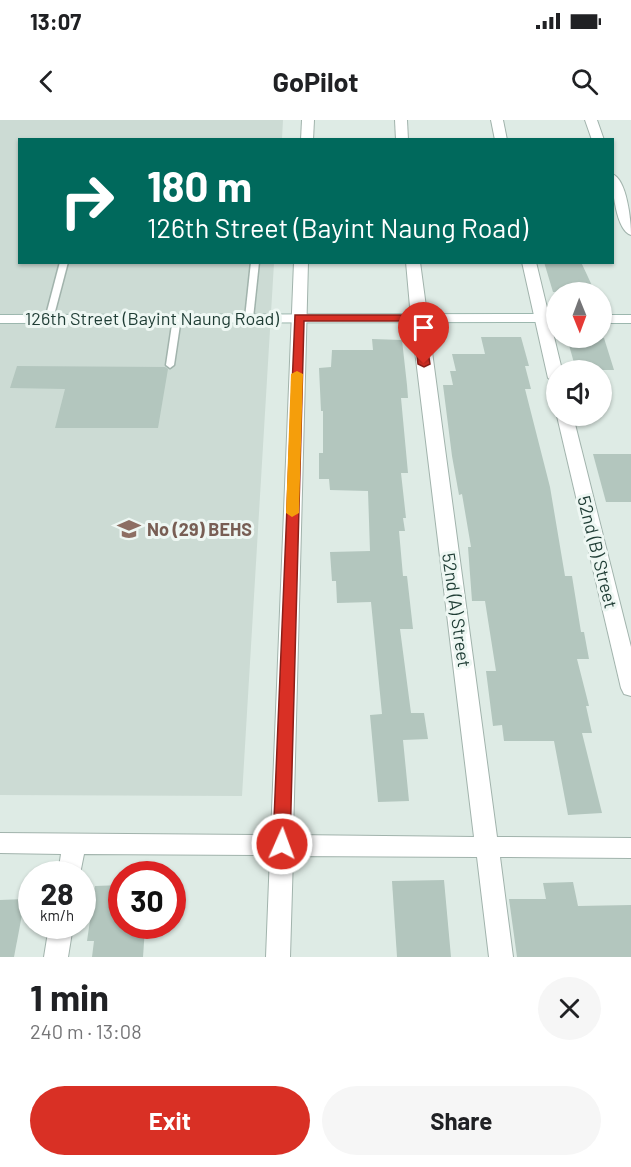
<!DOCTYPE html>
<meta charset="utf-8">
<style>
:root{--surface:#fff;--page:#f6f6f6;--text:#202124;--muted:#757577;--accent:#d93025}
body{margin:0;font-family:Barlow,sans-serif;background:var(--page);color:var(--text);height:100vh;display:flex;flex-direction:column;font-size:22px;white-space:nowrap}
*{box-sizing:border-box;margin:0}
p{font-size:20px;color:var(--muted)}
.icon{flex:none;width:33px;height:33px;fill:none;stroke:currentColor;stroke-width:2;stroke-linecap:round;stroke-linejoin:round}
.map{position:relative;height:837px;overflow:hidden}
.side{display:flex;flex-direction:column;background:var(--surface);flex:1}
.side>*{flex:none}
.guide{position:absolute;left:18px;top:18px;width:596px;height:126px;border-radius:0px;box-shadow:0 2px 4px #0004;background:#00695c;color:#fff;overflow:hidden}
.needle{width:39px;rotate:179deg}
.buttons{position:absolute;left:546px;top:162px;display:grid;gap:12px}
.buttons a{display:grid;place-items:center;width:66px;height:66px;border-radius:50%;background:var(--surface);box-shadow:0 2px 4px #0004;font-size:30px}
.speed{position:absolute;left:18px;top:741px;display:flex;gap:12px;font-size:30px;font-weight:700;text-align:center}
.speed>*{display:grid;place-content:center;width:78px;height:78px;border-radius:50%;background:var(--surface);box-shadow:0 2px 4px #0004;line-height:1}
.speed small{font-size:15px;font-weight:400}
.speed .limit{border:9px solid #d22;background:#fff;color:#111}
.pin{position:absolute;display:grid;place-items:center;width:51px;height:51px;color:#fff;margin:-62px -26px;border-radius:50% 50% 50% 0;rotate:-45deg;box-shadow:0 0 6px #0007}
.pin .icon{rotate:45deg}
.me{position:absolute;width:66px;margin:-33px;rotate:2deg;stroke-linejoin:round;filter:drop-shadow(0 0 4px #0008)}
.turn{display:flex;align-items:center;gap:21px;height:126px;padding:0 30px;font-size:27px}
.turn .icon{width:78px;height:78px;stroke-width:2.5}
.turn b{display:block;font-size:42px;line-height:51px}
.round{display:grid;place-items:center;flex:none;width:63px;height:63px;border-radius:32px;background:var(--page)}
.summary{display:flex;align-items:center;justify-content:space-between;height:102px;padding:0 30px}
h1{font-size:36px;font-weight:700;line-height:45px}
.action{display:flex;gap:12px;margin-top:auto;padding:12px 30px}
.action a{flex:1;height:69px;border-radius:36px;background:var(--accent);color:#fff;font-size:24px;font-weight:700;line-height:69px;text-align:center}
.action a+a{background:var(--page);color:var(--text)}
.status{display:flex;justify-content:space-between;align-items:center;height:42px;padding:0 30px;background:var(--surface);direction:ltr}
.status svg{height:16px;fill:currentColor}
header{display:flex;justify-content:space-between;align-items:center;height:78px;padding:0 30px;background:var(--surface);font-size:27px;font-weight:700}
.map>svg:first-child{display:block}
.built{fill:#ccdbd4}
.building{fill:#b3c6be}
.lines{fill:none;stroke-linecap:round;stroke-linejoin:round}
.lane-casing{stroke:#a1b3ac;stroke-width:3}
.street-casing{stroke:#a1b3ac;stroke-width:2}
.secondary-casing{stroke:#9cb7ae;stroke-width:2}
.lane{fill:#fff;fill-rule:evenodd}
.street{fill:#fff;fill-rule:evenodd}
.secondary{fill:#fff;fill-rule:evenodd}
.route{fill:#d93025;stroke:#8d1f18;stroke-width:1.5}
.slow{fill:#f59e0b}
.labels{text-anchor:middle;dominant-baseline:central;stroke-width:6;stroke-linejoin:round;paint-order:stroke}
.street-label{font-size:18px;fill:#1e3c34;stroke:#eef7f3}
.education-label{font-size:18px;font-weight:bold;fill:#785e54;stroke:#eef7f3;text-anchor:start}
</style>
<div class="status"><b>13:07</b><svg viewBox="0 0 49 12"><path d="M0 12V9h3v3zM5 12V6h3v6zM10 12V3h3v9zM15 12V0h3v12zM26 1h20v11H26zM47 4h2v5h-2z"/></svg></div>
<header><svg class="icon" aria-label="back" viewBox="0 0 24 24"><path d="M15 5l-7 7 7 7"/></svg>GoPilot<svg class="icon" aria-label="search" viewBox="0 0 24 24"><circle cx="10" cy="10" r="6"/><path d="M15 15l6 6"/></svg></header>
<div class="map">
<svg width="631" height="837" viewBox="0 0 631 837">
<rect width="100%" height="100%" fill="#deebe5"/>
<path class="built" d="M0 0H283L282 19 20 20V142L274 143 242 676 0 675Z"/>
<g class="building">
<path d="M544 142H581L595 172H553Z"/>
<path d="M481 217H521L529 246H525L531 269H525L550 367 565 456H572L581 512H584L589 539H577L589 586H586L592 613H582L602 693 568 695 554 621H504L502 605 493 606 486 551H496L485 481H472L468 427H471L462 374 459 375 452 336 443 265H453L450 251H456L452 234H485Z"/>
<path d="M567 218H604L614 250H576Z"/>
<path d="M372 219 402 220 407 265 408 278H401L408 353H401L406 398H403L405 411H399L403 456H407L413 509H400L411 593H424L428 619 403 620 409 681 378 682 370 595 382 594 371 482 337 483 336 461H332L330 432 370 431 368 371 330 370 329 359H319V333H323V291H321L319 248 331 247 332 230H373Z"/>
<path d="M17 246 165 247 168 249 158 308H55L65 269 10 268Z"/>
<path d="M593 334H631V382H606Z"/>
<path d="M444 760 451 837H397L392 761Z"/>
<path d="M573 762 578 786 631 785V837H517L509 779H546L543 763Z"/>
<path d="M122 765V806L145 808 143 837H92L94 821H87L95 766Z"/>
<path d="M25 779 14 837H0V780Z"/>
</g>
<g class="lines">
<g class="lane-casing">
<g id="lane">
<path d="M60 142H68L53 199 49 202 45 199Z"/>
<path d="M251 142H259L253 198 249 201 245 198Z"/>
<path d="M177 195 181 198 174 245 170 248 166 245 173 198Z"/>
</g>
</g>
<g class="street-casing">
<g id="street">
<path d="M302 0H314L313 20H301Z"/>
<path d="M395 0H407L408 20H396Z"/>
<path d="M491 0H503L507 20H495Z"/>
<path d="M585 0H597L604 20H592Z"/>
<path d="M612 54C627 59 631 101 631 115 616 111 612 68 612 54Z"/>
<path d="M294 142H308L293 715 474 717 411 198 406 142H420L497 717 631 718V738L500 737 513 837H489L477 737 293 736 290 837H266L270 735 84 734 80 754H58L61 734 0 733V713L271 715Z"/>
<path d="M522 142H536L562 250H556V263L548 258Z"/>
<path d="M557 296H573L631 527V576L624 574 621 568Z"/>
<path d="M49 806H73L68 837H44Z"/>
</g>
</g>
<g class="secondary-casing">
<g id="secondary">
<path d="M556 194V202L0 203V195Z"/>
<rect x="602" y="195" width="29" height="8"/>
</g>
</g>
<use href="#lane" class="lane"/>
<use href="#street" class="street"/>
<use href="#secondary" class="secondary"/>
</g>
<path class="route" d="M295 195H422L430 244 424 247 418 244 413 201H304L290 724 288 729 282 731 276 729 273 724Z"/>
<path class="slow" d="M297 251 303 254 299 393 292 397 286 393 291 254Z"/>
<defs>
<g id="school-bare" transform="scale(1.8)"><path d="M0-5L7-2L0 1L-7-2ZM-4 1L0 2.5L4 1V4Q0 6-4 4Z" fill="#8d6e63" stroke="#eef7f3" stroke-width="2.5" paint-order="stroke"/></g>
</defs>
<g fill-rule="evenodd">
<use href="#school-bare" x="129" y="409"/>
</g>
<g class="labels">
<g class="street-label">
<text x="152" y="198">126th Street (Bayint Naung Road)</text>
<text transform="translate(598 432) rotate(76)">52nd (B) Street</text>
<text transform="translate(457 490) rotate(82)">52nd (A) Street</text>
</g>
<g class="education-label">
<text x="147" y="409">No (29) BEHS</text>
</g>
</g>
</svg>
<div class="buttons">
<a><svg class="needle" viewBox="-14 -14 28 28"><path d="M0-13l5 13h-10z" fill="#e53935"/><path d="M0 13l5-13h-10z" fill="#757577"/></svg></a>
<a><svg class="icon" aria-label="sound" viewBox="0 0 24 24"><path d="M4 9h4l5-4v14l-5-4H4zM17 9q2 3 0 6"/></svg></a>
</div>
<div class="speed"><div>28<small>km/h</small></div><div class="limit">30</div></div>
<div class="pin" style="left:424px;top:244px;background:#d93025"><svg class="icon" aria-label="arrive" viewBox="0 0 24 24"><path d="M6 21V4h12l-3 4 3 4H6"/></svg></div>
<svg class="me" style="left:282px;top:724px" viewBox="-20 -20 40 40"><circle r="17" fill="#d93025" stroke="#fff" stroke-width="3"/><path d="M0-11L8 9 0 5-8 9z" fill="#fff"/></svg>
<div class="guide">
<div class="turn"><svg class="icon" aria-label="right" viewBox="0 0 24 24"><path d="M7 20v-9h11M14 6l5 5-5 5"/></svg><div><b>180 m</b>126th Street (Bayint Naung Road)</div></div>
</div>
</div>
<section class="side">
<div class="summary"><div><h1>1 min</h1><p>240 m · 13:08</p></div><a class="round"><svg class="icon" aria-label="close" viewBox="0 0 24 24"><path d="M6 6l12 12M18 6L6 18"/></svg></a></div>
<div class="action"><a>Exit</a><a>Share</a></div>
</section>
